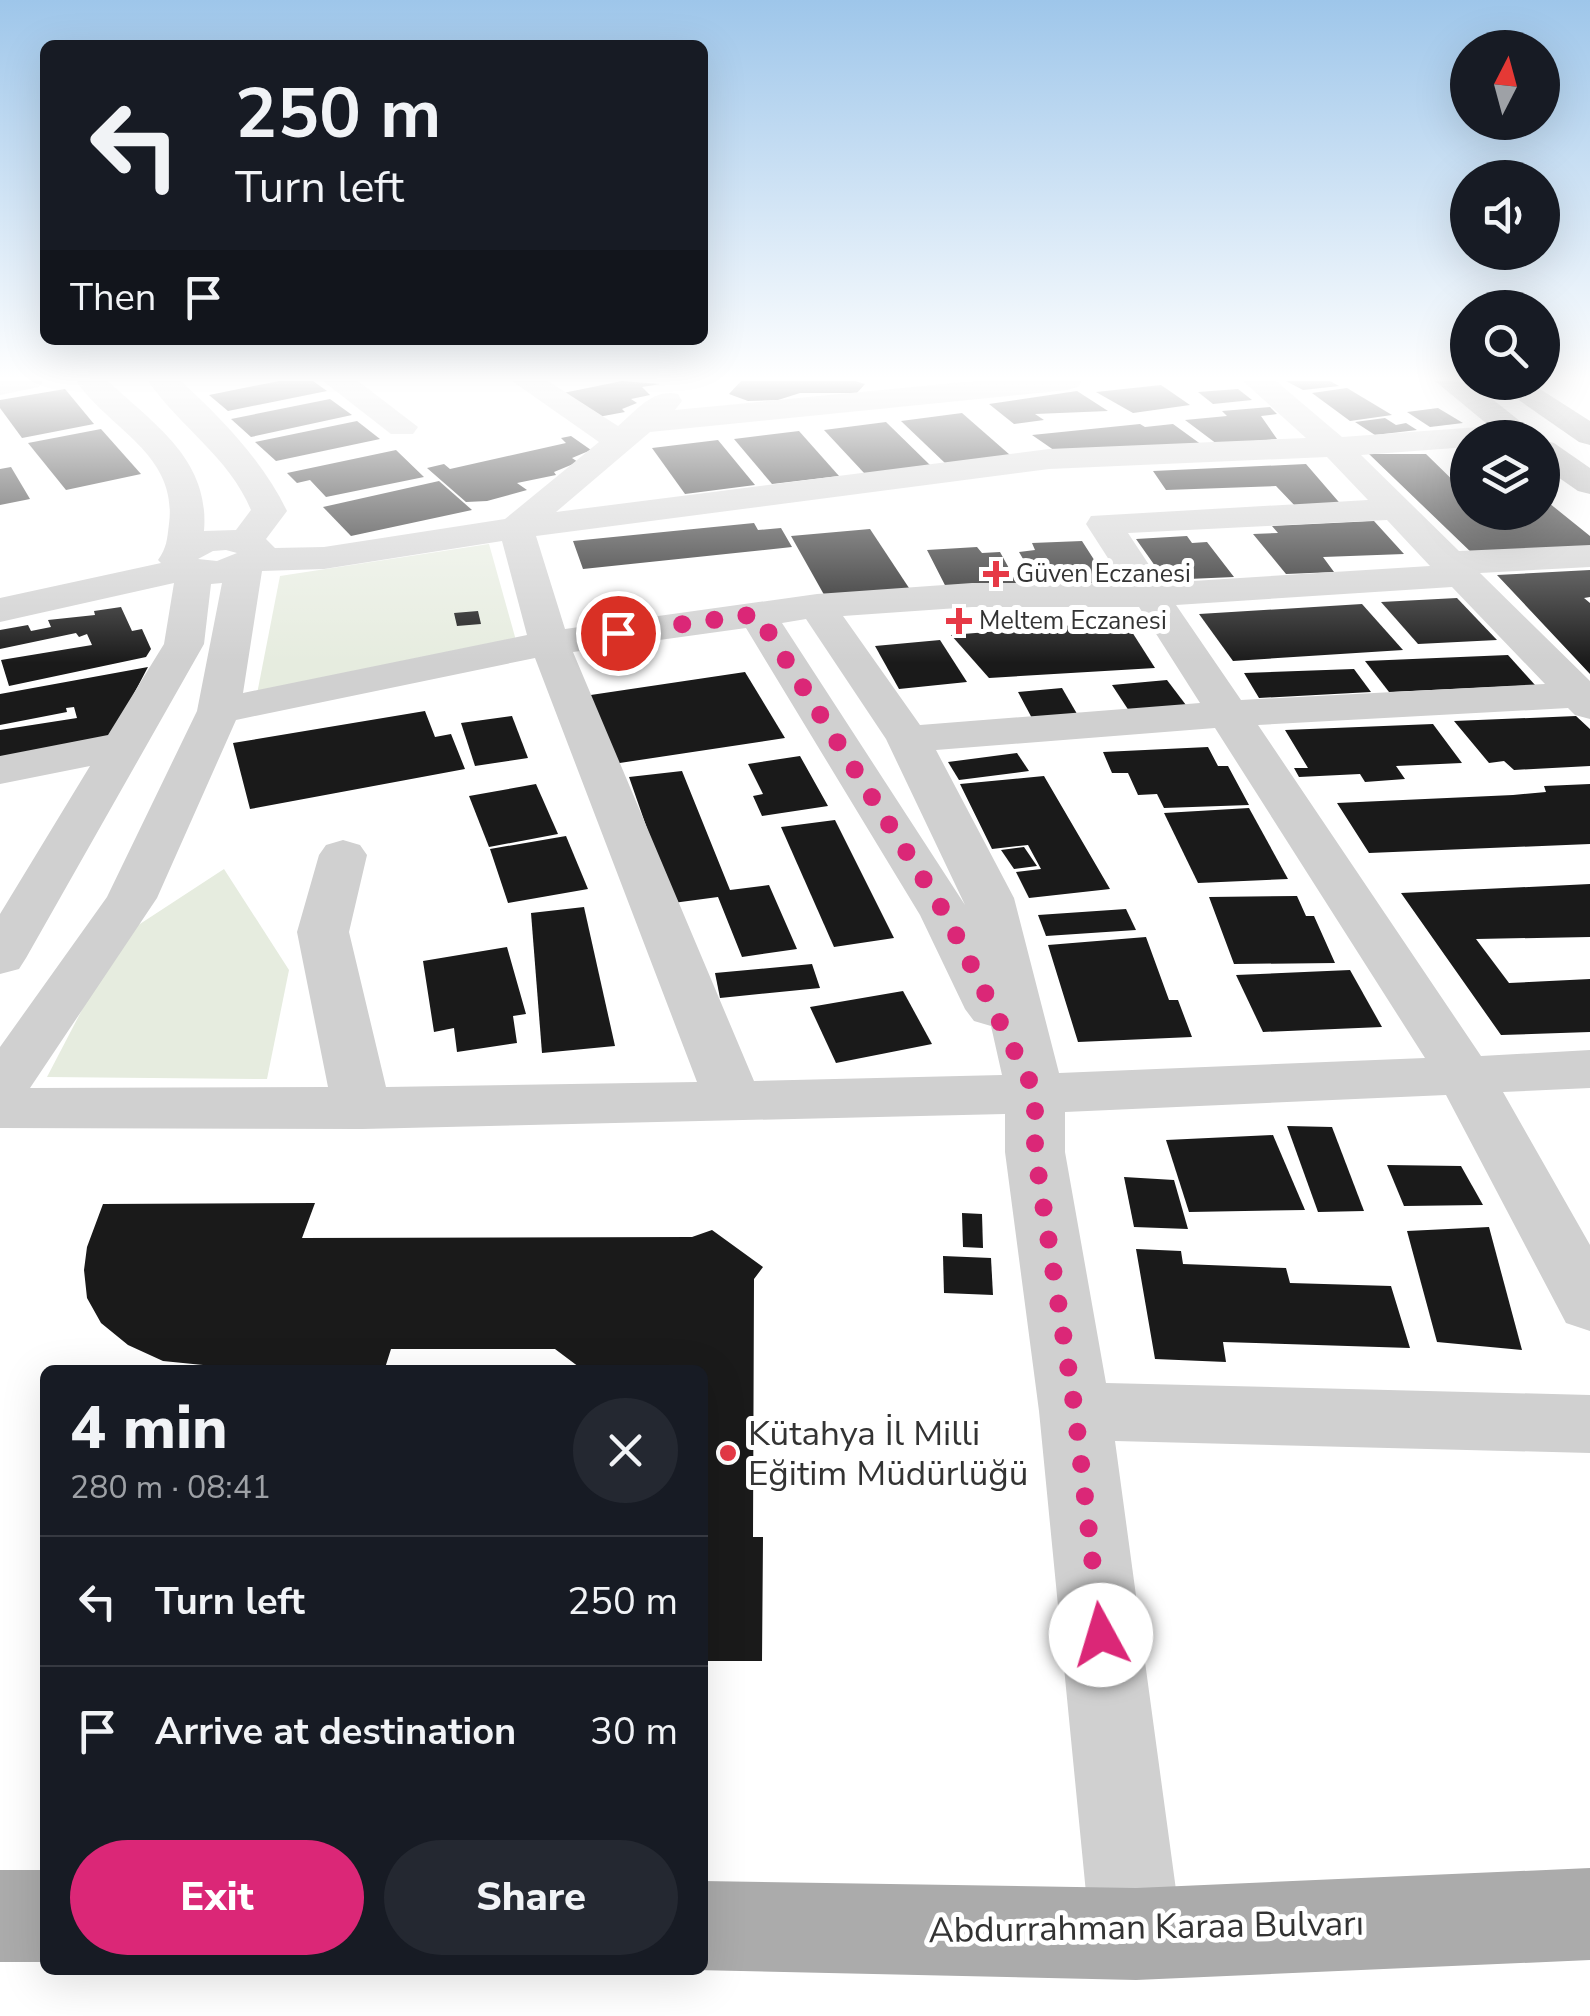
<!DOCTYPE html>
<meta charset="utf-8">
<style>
:root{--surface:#171b24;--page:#242831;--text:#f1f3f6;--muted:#9ea1a6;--line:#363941;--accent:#db2777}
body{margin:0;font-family:"Nunito Sans",sans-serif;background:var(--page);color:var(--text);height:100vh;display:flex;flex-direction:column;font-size:38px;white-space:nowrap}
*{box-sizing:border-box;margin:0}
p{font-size:32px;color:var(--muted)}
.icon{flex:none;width:55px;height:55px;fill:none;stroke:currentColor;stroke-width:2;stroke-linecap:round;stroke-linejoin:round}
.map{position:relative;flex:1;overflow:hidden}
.details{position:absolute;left:40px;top:1365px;width:668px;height:610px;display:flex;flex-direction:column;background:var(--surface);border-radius:15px;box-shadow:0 10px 40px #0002}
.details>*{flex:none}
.banner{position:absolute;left:40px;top:40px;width:668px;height:305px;border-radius:15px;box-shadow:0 10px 40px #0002;background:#171b24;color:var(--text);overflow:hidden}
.needle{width:65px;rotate:6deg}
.tools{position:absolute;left:1450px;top:30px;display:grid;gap:20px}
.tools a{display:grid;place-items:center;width:110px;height:110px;border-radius:50%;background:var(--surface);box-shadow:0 10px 40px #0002;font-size:50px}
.pin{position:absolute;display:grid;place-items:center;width:85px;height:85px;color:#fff;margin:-42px;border:5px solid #fff;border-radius:50%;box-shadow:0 2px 10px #0007}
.me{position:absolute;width:110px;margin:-55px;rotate:354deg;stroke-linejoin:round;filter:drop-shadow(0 0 8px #0008)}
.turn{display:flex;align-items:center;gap:35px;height:210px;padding:0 30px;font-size:45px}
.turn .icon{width:130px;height:130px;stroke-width:2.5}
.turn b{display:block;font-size:70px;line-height:85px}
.then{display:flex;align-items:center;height:95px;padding:0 30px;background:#0003;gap:20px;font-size:38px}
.round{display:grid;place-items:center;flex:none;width:105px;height:105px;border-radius:52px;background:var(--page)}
.overview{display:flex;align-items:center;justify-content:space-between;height:170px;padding:0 30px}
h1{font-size:60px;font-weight:800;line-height:75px}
.cta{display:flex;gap:20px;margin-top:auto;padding:20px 30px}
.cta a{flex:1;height:115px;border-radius:60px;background:var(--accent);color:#fff;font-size:40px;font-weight:800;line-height:115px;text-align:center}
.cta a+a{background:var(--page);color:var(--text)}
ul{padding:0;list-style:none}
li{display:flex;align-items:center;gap:30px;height:130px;padding:0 30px;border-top:2px solid var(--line)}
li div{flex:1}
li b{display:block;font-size:38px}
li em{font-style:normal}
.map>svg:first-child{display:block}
.green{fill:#e6ecdf}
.building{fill:#1a1a1a}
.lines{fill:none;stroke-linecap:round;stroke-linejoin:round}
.minor{fill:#d0d0d0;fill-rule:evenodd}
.major{fill:#ababab;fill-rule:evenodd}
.highway{fill:#9a9a9a;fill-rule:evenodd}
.route{stroke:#db2777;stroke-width:18;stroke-dasharray:0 32.4}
.poi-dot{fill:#e63946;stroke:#fff;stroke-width:4}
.labels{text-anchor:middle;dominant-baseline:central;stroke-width:10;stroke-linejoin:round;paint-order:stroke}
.far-poi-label{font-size:25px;fill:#333;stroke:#fff;text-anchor:start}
.near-poi-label{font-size:35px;fill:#333;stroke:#fff;text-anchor:start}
.near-street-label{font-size:35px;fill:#333;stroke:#fff}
</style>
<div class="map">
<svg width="1590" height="2016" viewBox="0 0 1590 2016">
<rect width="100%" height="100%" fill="#fff"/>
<g class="green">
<path d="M489 544 517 644 256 699 280 576Z"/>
<path d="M224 869 289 970 267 1079 47 1077 120 937Z"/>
</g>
<g class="building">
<path d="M279 381H313L327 391 228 411 209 395Z"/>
<path d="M622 381 660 384 642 387 650 395 631 399 637 403 622 409 625 412 598 417 563 393Z"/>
<path d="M741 381H855L865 384 857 393H800L778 400 748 401 729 394Z"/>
<path d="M1286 381H1330L1339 386 1303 390Z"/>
<path d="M1161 385 1190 405 1133 413 1096 392Z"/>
<path d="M1347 388 1392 415 1350 421 1312 393Z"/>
<path d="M65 389 94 424 22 438 0 408V400Z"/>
<path d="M1238 389 1252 400 1213 404 1198 392Z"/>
<path d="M1077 391 1108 411 1035 414 1044 420 1014 424 989 404Z"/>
<path d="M330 399 352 415 251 437 231 419Z"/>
<path d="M1270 407 1277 414 1261 416 1277 439 1217 444 1185 420 1227 416 1222 411Z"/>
<path d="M1438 408 1463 423 1430 427 1407 412Z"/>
<path d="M962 413 1010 455 946 464 901 421Z"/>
<path d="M1385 418 1396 425 1406 423 1417 430 1375 435 1355 422Z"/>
<path d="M357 421 380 439 276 461 255 442Z"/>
<path d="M886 422 931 466 865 474 824 430Z"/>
<path d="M1140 424 1145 427 1173 424 1202 445 1061 455 1032 435Z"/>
<path d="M101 429 141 474 66 490 28 443Z"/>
<path d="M799 431 839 476 772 484 734 439Z"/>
<path d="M571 436 591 450 572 458 578 462 554 472 556 475 517 483 527 490 487 501 466 502 427 468 444 464 450 469 566 443 561 438Z"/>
<path d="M718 440 755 485 685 494 652 448Z"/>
<path d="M396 450 424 477 326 497 310 480 297 483 287 473Z"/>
<path d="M1369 454H1426L1468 495V512H1485L1497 526 1516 524 1502 512H1542V503H1549L1590 536V549L1474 555Z"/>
<path d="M1306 464 1344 508 1298 509 1276 486 1166 490 1153 471Z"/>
<path d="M11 467 30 499 0 505V469Z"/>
<path d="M439 481 472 510 351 536 323 507Z"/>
<path d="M1374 521 1404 554 1323 557 1334 572 1286 574 1253 534 1278 533 1272 526Z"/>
<path d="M754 523 758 530 781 528 792 547 583 569 573 541Z"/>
<path d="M870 529 911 591 827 600 791 536Z"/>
<path d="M1187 536 1192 543 1207 542 1234 577 1165 580 1136 539Z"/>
<path d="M1082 541 1109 583 1040 588 1019 552 1035 550 1032 543Z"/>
<path d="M977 547 982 553 1000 552 1020 588 949 593 927 550Z"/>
<path d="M1590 570V597L1584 598 1590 603V674L1497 575Z"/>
<path d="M1457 598 1497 640 1418 644 1381 602Z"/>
<path d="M1362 604 1403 650 1233 661 1199 614Z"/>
<path d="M121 607 132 631 142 629 151 649 146 657 9 686 1 660 92 645 87 634 79 637 76 633 0 649V630L28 625 31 631 51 627 48 620 95 615 94 611Z"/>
<path d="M478 611 481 624 457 626 454 613Z"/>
<path d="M1125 621 1155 668 989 678 951 635Z"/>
<path d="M940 640 967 682 899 689 875 646Z"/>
<path d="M1508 655 1535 685 1389 692 1365 661Z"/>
<path d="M148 667 109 741 0 759V730L77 718 74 707 66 708 67 712 0 725V694Z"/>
<path d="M1354 669 1371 692 1259 698 1244 673Z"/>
<path d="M745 672 785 738 613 764 584 696Z"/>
<path d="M1167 680 1189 709 1131 714 1112 685Z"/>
<path d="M1062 688 1080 719 1034 722 1018 692Z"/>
<path d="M425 711 435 737 451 734 465 769 250 809 233 743Z"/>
<path d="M512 716 528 758 475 766 461 723Z"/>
<path d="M1576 716 1590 729V766L1514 770 1504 761 1489 763 1454 721Z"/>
<path d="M1433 724 1462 763 1396 766 1405 779 1365 782 1360 774 1299 777 1294 768H1308L1285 730Z"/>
<path d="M1208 747 1218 766H1228L1249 805 1164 808 1157 794 1138 795 1128 773H1112L1103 752Z"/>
<path d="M1017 753 1029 771 959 780 948 762Z"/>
<path d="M800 756 828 806 762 816 753 796 763 794 748 764Z"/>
<path d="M682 771 730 890 769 885 797 949 742 957 718 897 673 903 629 777Z"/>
<path d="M1044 776 1110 889 1029 898 1016 872 1041 869 1028 845 992 849 960 784Z"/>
<path d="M536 784 558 834 489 847 469 796Z"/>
<path d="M1590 784V844L1369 853 1337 803 1513 795 1546 792 1544 786Z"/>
<path d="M1249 808 1288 879 1198 883 1164 813Z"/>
<path d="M835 820 894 938 834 947 781 827Z"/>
<path d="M566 836 588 889 508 903 490 849Z"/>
<path d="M1024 847 1037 866 1014 869 1001 850Z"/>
<path d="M1590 884V937L1476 939 1509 983 1590 979V1032L1501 1035 1401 893Z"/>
<path d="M1297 896 1306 916H1314L1335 963 1234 964 1209 897Z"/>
<path d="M584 907 615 1046 542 1053 531 913Z"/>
<path d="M1126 909 1136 930 1046 936 1038 915Z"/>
<path d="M1146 937 1169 1000H1178L1192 1037 1078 1042 1048 945Z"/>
<path d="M507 947 526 1014 513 1016 517 1043 457 1052 454 1028 434 1032 423 961Z"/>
<path d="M812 964 820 988 720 998 715 973Z"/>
<path d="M1350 970 1382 1027 1263 1032 1236 975Z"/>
<path d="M903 991 932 1044 836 1063 810 1007Z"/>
<path d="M1287 1126 1332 1127 1364 1211 1318 1212Z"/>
<path d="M1273 1135 1305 1210 1189 1212 1166 1140Z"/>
<path d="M1387 1165 1461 1166 1483 1205 1404 1206Z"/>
<path d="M1124 1177 1174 1180 1188 1229 1134 1227Z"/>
<path d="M315 1203 302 1238 692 1237 712 1230 763 1267 754 1279 753 1537H763L762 1661H702V1370H583L555 1349H391L385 1368 253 1370 163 1361 128 1345 101 1323 87 1298 84 1270 87 1247 103 1204Z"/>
<path d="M962 1213 982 1214 983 1248 963 1247Z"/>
<path d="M1489 1227 1522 1350 1437 1342 1407 1231Z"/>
<path d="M1136 1249 1181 1251 1183 1264 1286 1268 1290 1283 1391 1286 1410 1348 1223 1342 1226 1362 1155 1359Z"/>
<path d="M943 1256 991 1258 993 1295 944 1293Z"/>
</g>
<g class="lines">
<g class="minor">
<path d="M0 381H43L39 387 0 395Z"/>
<path d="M76 381H108C155 425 210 460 204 531L236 530 251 510C229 457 180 427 148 381H181C221 418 263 461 287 511L266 539 275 548 324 547 505 519 599 442 512 381H548L618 426C636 411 653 388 678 394L682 401 675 410 975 381H1082L1078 387 1067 390 650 432 556 512 1049 449 1306 438 1243 381H1276L1342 437 1520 424 1531 427 1536 434 1534 438H1468V447L1361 455 1459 551 1590 545V567L1480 573 1590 681V719L1575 715 1568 708 1258 725 1481 1056 1590 1050V1088L1503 1092 1590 1245V1331L1566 1323 1446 1095 1065 1112V1152L1106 1383 1590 1395V1453L1115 1441 1182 1934 1169 1967 1136 1980 1103 1967 1090 1934 1039 1411 1005 1152V1114L362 1129 0 1128V1047L107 897 197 711 222 583 211 584 204 644 26 958 19 969 0 974V914L90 766 0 784V756L108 735 164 644 174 583 0 622V598L161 563 158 560C167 547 167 540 169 524 178 454 110 430 76 381ZM1327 457 1368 500 1091 516 1086 524 1124 583H972L817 594 565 629 536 536 1049 469ZM1387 520 1430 566 1161 583 1128 533ZM502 541 527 635 243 693 262 571 324 569ZM226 550 237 553 217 561 198 559 213 551ZM1452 587 1545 684 1241 700 1176 605ZM972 607H1139L1200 703 920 725 843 616ZM806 619 886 739 965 905 782 623ZM746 628 920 915 965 1009 974 1021 991 1026 1002 1075 754 1081 573 652ZM535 658 697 1082 386 1087 349 932 367 855 360 845 343 840 326 845 319 855 297 932 328 1087 30 1088 157 898 236 720ZM1215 728 1425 1058 1059 1073 1014 898 936 750Z"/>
<path d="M323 381H358L418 427 413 434H391Z"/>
</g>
<g class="major">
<path d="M1435 381 1471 382 1541 438H1504Z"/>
<path d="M1542 440 1554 443 1590 468V494L1578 491 1542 466Z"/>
<path d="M1590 1868V1960L1136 1980 695 1970H702V1881L1136 1888Z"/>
<rect x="0" y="1870" width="45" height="92"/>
</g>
<path class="highway" d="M1493 382H1529L1590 421V445L1579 442Z"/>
</g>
<linearGradient id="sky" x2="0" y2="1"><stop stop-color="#9ec6ea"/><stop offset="0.57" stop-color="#fff"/><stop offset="1" stop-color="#fff" stop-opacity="0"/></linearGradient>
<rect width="1590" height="663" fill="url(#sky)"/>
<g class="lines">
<path class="route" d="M618 633 757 614 946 915 1035 1092V1152L1075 1411 1101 1635"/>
</g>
<g class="poi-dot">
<path d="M991 559h10v10h10v10h-10v10h-10v-10h-10v-10h10z"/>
<path d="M954 606h10v10h10v10h-10v10h-10v-10h-10v-10h10z"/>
<circle cx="728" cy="1453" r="10"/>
</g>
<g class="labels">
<g class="far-poi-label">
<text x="1016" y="574">Güven Eczanesi</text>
<text x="979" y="621">Meltem Eczanesi</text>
</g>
<g class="near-poi-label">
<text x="748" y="1433">Kütahya İl Milli<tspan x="748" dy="40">Eğitim Müdürlüğü</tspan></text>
</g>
<g class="near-street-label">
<text transform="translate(1146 1927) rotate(-1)">Abdurrahman Karaa Bulvarı</text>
</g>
</g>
</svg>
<div class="tools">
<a><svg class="needle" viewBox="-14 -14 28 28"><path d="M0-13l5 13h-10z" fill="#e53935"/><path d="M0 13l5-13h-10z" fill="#9ea1a6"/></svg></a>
<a><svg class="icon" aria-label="sound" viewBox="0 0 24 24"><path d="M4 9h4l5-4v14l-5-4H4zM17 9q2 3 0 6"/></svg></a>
<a><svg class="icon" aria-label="search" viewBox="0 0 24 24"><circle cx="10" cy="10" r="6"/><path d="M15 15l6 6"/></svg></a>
<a><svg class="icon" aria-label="layers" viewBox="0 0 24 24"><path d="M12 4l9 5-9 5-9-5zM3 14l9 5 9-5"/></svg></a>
</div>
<div class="pin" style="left:618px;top:633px;background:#d93025"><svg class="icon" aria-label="arrive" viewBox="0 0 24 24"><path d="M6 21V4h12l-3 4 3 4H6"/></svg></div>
<svg class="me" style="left:1101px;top:1635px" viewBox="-20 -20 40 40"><circle r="19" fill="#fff"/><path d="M0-13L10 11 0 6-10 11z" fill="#db2777"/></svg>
<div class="banner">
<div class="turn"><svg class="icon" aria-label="left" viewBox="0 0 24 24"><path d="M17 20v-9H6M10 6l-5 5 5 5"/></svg><div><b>250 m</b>Turn left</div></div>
<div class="then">Then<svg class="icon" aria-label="arrive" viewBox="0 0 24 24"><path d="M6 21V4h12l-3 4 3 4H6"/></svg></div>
</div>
<section class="details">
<div class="overview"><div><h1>4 min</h1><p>280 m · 08:41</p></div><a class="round"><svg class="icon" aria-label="close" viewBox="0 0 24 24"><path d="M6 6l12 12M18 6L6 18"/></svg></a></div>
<ul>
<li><svg class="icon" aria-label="left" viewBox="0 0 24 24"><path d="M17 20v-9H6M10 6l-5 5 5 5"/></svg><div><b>Turn left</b></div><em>250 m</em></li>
<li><svg class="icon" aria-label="arrive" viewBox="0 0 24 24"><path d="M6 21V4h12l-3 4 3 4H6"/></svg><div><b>Arrive at destination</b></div><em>30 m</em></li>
</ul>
<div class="cta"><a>Exit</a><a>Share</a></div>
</section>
</div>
